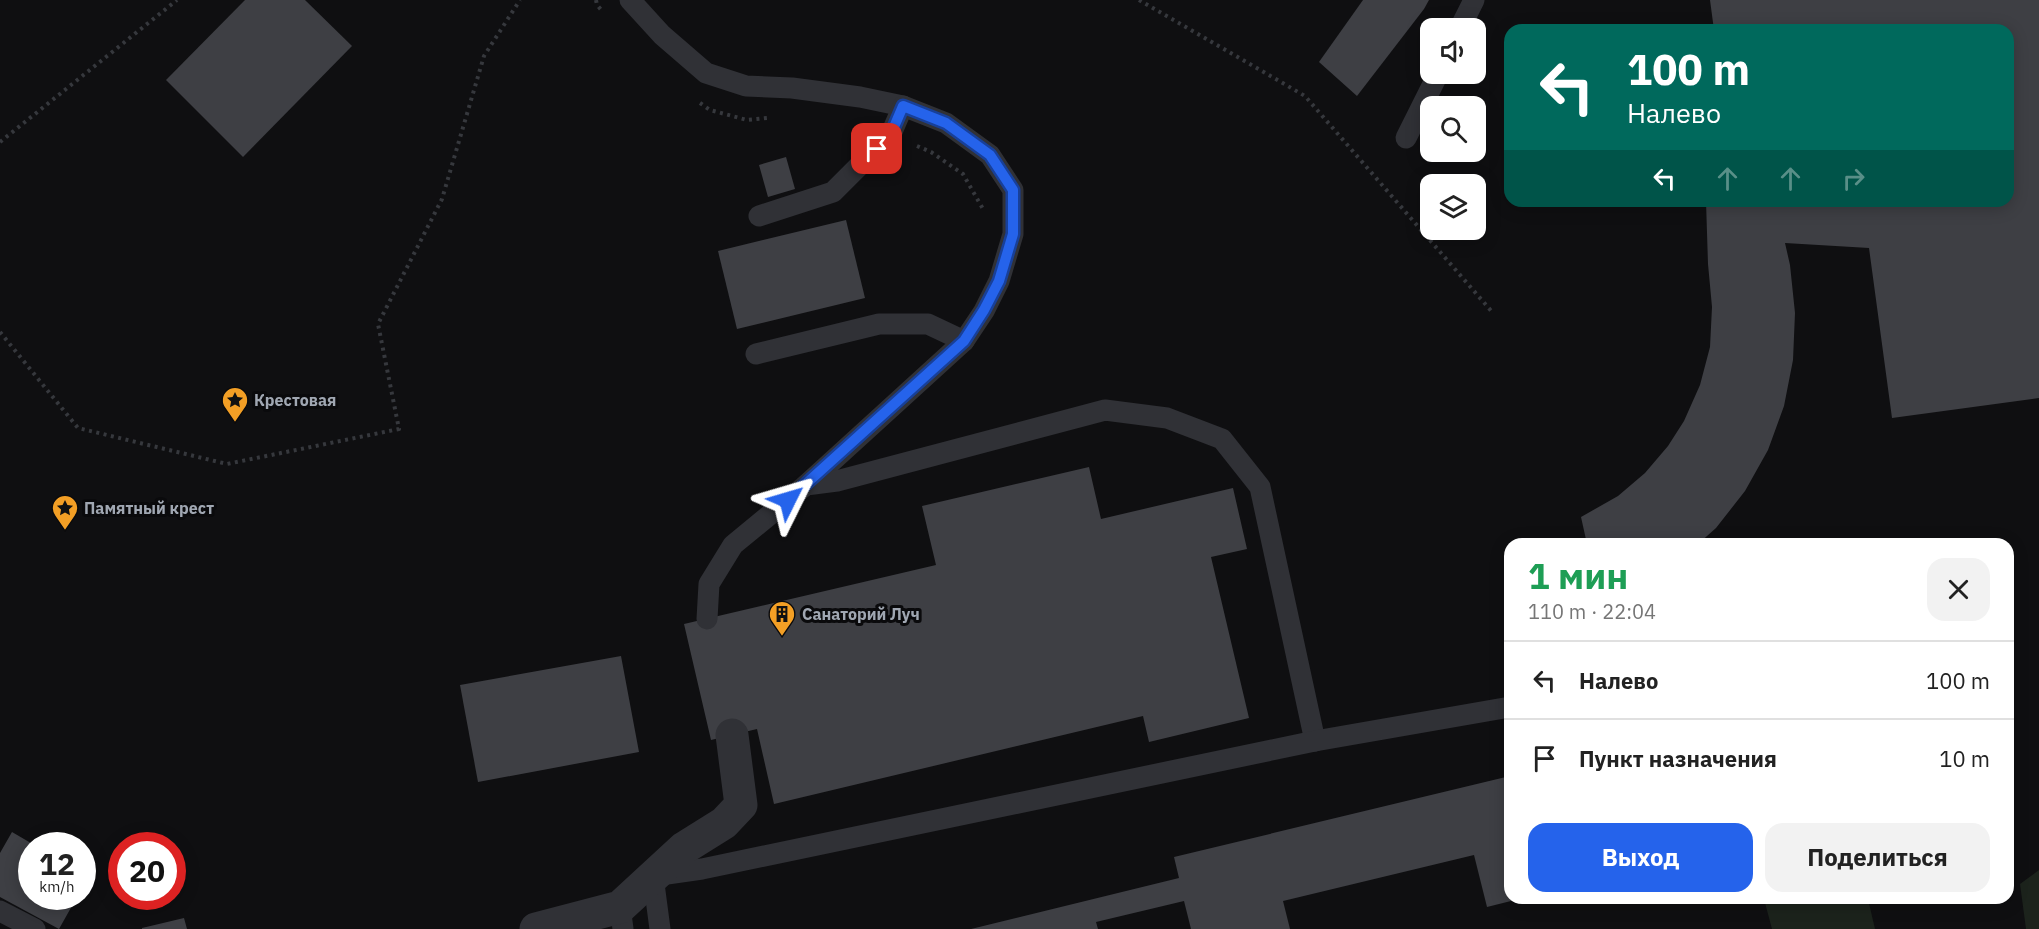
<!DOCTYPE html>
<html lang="ru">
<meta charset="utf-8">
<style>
:root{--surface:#fff;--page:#f2f2f2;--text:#222;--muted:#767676;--line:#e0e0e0;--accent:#2563eb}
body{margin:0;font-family:"IBM Plex Sans",sans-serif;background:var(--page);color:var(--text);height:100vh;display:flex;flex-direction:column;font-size:22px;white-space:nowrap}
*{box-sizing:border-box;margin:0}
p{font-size:20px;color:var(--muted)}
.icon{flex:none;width:33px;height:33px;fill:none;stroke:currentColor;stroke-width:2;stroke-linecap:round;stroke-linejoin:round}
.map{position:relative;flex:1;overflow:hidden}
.drawer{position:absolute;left:1504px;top:538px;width:510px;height:366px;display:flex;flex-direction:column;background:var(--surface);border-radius:18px;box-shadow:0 3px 15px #0003}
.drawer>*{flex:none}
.guide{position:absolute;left:1504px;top:24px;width:510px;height:183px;border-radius:18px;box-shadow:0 3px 15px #0003;background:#00695c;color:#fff;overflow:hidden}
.controls{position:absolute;left:1420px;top:18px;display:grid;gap:12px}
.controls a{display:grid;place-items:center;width:66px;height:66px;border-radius:12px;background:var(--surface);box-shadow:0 3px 15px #0003;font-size:30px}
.speed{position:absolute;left:18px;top:832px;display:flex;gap:12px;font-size:30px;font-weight:700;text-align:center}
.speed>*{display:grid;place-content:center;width:78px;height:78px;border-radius:50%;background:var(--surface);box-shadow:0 3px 15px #0003;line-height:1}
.speed small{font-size:15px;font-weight:400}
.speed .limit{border:9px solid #d22;background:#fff;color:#111}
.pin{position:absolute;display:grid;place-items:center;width:51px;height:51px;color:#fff;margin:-26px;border-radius:12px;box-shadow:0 3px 9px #0006}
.me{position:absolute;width:66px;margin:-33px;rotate:50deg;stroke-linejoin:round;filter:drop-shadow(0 0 4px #0008)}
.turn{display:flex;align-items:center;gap:21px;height:126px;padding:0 24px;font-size:27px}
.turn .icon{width:78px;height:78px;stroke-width:2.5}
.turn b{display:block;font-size:42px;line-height:51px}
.lanes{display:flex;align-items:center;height:57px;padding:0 24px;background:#0003;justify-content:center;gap:30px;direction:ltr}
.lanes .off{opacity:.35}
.round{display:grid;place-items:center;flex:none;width:63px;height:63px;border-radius:18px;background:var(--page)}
.headline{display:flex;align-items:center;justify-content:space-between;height:102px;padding:0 24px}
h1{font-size:36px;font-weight:700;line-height:45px;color:#1e9e55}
.action{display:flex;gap:12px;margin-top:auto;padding:12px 24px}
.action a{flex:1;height:69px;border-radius:18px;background:var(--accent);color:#fff;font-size:24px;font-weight:700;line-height:69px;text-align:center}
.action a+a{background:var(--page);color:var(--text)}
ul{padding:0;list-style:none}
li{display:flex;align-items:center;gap:18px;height:78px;padding:0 24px;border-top:2px solid var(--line)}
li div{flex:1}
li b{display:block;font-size:22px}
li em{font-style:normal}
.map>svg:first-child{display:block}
.green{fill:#1c231c}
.building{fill:#3e3f44}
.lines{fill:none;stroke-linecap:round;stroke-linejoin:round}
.path{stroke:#36383d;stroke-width:4;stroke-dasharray:3 4.5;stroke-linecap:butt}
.service{stroke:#303136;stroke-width:21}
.minor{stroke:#303136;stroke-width:33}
.route-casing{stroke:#184099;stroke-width:15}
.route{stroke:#2563eb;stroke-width:10}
.labels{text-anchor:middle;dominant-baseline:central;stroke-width:6;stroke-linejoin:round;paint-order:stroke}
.poi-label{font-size:16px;font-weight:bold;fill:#a0a7b2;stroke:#0a0a0c;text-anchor:start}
</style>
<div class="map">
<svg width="2039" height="929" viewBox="0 0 2039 929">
<rect width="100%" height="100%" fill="#0f0f11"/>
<g class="green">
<path d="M2039 870V929H2026L2020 884Z"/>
<path d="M1764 899H1868L1875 929H1772Z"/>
</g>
<g class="building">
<path d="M245 0H305L352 46 243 157 166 80Z"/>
<path d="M1363 0H1429L1424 9 1357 96 1319 62Z"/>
<path d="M1710 0H2039V398L1892 418 1869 248 1785 243 1790 265 1795 313 1793 360 1784 406 1768 450 1745 491 1716 528 1698 544H1587L1581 517 1618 496 1645 473 1668 446 1684 421 1700 385 1710 347 1712 307 1708 264 1706 201H2008V30H1714Z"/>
<path d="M786 157 795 189 768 197 759 165Z"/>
<path d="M846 220 865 298 737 329 718 251Z"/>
<path d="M1089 467 1101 519 1233 488 1247 549 1211 557 1249 718 1149 742 1143 716 774 804 757 729 711 740 684 624 936 565 922 506Z"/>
<path d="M621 656 639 752 478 782 460 685Z"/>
<path d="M1510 776V898L1519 899 1487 907 1474 855 1283 901 1290 929H1191L1184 901 1096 922 1098 929H971L1179 878 1174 857Z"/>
<path d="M12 832 36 846H32V897H77L59 929 0 897V853Z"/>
<path d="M184 918 187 929H142V928Z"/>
</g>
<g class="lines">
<g class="path">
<path d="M596 0 597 5 603 12"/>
<path d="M1139 0 1305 96 1493 313"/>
<path d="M700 103 710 110 747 120 767 118"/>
<path d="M0 142 177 0"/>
<path d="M917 146 931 152 963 174 983 209"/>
<path d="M0 332 78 428 227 464 399 429 378 324 442 199 484 56 520 0"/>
</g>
<g class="service">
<path d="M630 0 662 35 706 73 746 86 792 88 860 97 903 106 946 123 990 155 1013 190V234L999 281 984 311 964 341 806 485 733 545 709 584 707 619"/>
<path d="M1460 28 1474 0"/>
<path d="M1406 138 1438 74"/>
<path d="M759 216 833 192 891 134 903 106"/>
<path d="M756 354 879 324H928L964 341"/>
<path d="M806 485 837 481 1105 410 1167 418 1222 439 1260 487 1315 741"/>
<path d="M620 907 623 929"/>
<path d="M0 911 35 929"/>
<path d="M660 929 653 876 702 869 1315 741 1510 707"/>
</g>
<path class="minor" d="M536 929 620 907 684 848 724 823 741 805 732 735"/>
</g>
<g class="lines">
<g class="route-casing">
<path id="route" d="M788 500 964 341 984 310 999 281 1013 234V190L990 155 946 123 903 106 891 134 877 149"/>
</g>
<use href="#route" class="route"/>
</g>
<defs>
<g id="sight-pin" transform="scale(1.35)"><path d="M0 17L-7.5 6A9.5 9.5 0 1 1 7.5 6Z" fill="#f39f25" stroke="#0a0a0c"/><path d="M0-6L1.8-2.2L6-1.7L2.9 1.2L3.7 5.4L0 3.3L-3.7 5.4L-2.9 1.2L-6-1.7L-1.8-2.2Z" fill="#111"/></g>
<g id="building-pin" transform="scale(1.35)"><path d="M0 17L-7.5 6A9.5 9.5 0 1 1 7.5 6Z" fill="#f39f25" stroke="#0a0a0c"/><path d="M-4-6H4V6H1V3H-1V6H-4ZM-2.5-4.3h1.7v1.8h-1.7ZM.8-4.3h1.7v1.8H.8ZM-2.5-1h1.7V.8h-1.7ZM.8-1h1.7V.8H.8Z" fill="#111"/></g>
</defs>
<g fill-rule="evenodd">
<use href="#sight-pin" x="235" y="400"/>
<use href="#sight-pin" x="65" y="508"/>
<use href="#building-pin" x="782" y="614"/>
</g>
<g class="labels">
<g class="poi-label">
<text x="254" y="400">Крестовая</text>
<text x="84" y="508">Памятный крест</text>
<text x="802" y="614">Cанаторий Луч</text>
</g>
</g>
</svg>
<div class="controls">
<a><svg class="icon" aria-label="sound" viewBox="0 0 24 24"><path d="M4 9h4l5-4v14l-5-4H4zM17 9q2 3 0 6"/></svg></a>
<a><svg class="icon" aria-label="search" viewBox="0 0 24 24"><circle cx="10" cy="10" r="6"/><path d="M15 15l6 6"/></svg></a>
<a><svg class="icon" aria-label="layers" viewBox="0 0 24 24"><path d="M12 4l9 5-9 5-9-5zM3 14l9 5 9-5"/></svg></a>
</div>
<div class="speed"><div>12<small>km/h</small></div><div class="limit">20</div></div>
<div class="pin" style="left:877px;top:149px;background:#d93025"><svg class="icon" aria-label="arrive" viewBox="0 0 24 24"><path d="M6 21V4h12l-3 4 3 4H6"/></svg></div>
<svg class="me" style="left:788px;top:500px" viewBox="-20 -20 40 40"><path d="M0-17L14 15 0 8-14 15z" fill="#2563eb" stroke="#fff" stroke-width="4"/></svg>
<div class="guide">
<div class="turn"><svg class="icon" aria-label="left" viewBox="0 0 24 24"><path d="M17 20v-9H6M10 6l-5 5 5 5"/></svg><div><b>100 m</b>Налево</div></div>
<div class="lanes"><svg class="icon" aria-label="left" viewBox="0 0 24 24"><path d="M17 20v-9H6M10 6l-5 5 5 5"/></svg><svg class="icon off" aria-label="ahead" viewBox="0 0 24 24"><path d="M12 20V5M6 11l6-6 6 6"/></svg><svg class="icon off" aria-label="ahead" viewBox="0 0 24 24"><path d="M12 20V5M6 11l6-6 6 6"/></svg><svg class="icon off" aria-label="right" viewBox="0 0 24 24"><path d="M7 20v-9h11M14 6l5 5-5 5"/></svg></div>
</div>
<section class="drawer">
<div class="headline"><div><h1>1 мин</h1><p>110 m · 22:04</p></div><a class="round"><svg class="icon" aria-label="close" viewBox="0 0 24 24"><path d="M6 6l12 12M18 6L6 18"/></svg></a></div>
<ul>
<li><svg class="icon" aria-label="left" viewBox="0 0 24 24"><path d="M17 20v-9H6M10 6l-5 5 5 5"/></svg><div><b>Налево</b></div><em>100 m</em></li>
<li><svg class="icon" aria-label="arrive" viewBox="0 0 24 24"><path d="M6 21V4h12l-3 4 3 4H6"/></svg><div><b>Пункт назначения</b></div><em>10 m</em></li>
</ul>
<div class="action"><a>Выход</a><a>Поделиться</a></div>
</section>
</div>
